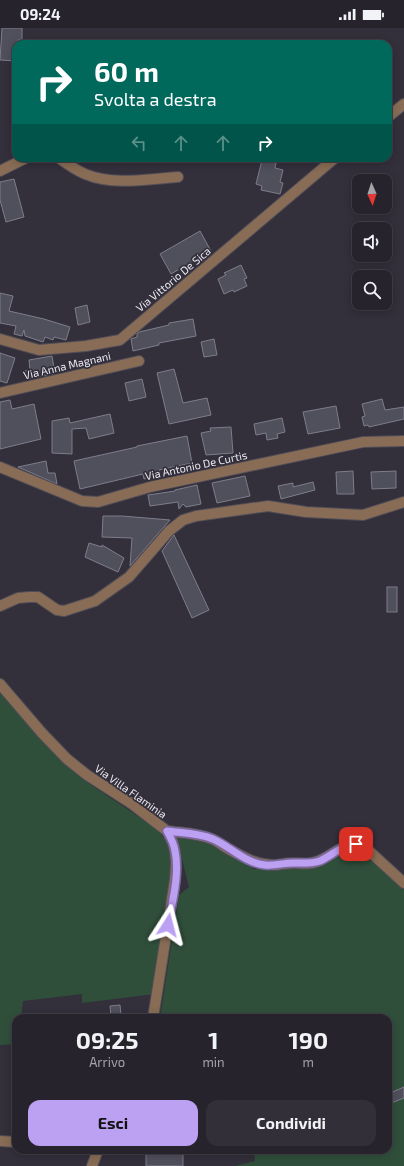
<!DOCTYPE html>
<html lang="it">
<style>
:root{--surface:#26232c;--page:#322f38;--text:#f1f3f6;--muted:#a4a4a9;--line:#424048;--accent:#bca0f2}
body{margin:0;font-family:"Exo 2",sans-serif;background:var(--page);color:var(--text);height:100vh;display:flex;flex-direction:column;font-size:15px;white-space:nowrap}
*{box-sizing:border-box;margin:0}
p{font-size:13px;color:var(--muted)}
.icon{flex:none;width:22px;height:22px;fill:none;stroke:currentColor;stroke-width:2;stroke-linecap:round;stroke-linejoin:round}
.map{position:relative;flex:1;overflow:hidden}
.panel{position:absolute;left:12px;top:986px;width:380px;height:140px;display:flex;flex-direction:column;background:var(--surface);border-radius:12px;box-shadow:0 2px 10px #0003,0 0 0 1px var(--line)}
.panel>*{flex:none}
.top-card{position:absolute;left:12px;top:12px;width:380px;height:122px;border-radius:12px;box-shadow:0 2px 10px #0003,0 0 0 1px var(--line);background:#00695c;color:#fff;overflow:hidden}
.needle{width:26px;rotate:177deg}
.controls{position:absolute;left:352px;top:146px;display:grid;gap:8px}
.controls a{display:grid;place-items:center;width:40px;height:40px;border-radius:8px;background:var(--surface);box-shadow:0 2px 10px #0003,0 0 0 1px var(--line);font-size:20px}
.pin{position:absolute;display:grid;place-items:center;width:34px;height:34px;color:#fff;margin:-17px;border-radius:8px;box-shadow:0 2px 6px #0006}
.me{position:absolute;width:44px;margin:-22px;rotate:9deg;stroke-linejoin:round;filter:drop-shadow(0 0 3px #0008)}
.turn{display:flex;align-items:center;gap:14px;height:84px;padding:0 16px;font-size:18px}
.turn .icon{width:52px;height:52px;stroke-width:2.5}
.turn b{display:block;font-size:28px;line-height:34px}
.lanes{display:flex;align-items:center;height:38px;padding:0 16px;background:#0003;justify-content:center;gap:20px;direction:ltr}
.lanes .off{opacity:.35}
.eta{display:flex;justify-content:space-evenly;align-items:center;height:68px;text-align:center}
.eta b{font-size:24px;font-weight:700;line-height:28px}
.primary-button{display:flex;gap:8px;margin-top:auto;padding:8px 16px}
.primary-button a{flex:1;height:46px;border-radius:12px;background:var(--accent);color:#111;font-size:16px;font-weight:700;line-height:46px;text-align:center}
.primary-button a+a{background:var(--page);color:var(--text)}
.status{display:flex;justify-content:space-between;align-items:center;height:28px;padding:0 20px;background:var(--surface);direction:ltr}
.status svg{height:11px;fill:currentColor}
.map>svg:first-child{display:block}
.green{fill:#304f3b}
.building{fill:#504f5c;stroke:#7e7d8b}
.lines{fill:none;stroke-linecap:round;stroke-linejoin:round}
.minor-casing{stroke:#504d58;stroke-width:12}
.minor{stroke:#886c55;stroke-width:10}
.route-casing{stroke:#7a689d;stroke-width:10}
.route{stroke:#bca0f2;stroke-width:7}
.labels{text-anchor:middle;dominant-baseline:central;stroke-width:3.5;stroke-linejoin:round;paint-order:stroke}
.street-label{font-size:11px;fill:#ebe9f1;stroke:#332f3b}
</style>
<div class="status"><b>09:24</b><svg viewBox="0 0 49 12"><path d="M0 12V9h3v3zM5 12V6h3v6zM10 12V3h3v9zM15 12V0h3v12zM26 1h20v11H26zM47 4h2v5h-2z"/></svg></div>
<div class="map">
<svg width="404" height="1138" viewBox="0 0 404 1138">
<rect width="100%" height="100%" fill="#332f3b"/>
<g class="green">
<path d="M0 665 51 722 82 751 157 801C168 815 171 819 173 837L155 966 82 975V966L23 973 21 990H16V1016L0 1017Z"/>
<path d="M179 808 213 815 254 841 292 840 326 836 340 825 347 820 362 822 404 861V1138H235L255 1133 254 1122H388V990H160L179 867 189 859 178 815V810Z"/>
</g>
<g class="building">
<path d="M2 0H22V12H18V16H16V33L0 32Z"/>
<path d="M262 132 276 135 275 140 283 142 280 154 283 155 280 166 261 162 262 158 256 156Z"/>
<path d="M14 151 24 189 6 194 0 172V154Z"/>
<path d="M200 203 211 223 171 246 160 226Z"/>
<path d="M241 237 247 250 244 251 247 258 234 264 233 262 224 266 218 251 226 247 224 245Z"/>
<path d="M0 265 13 268 9 283 44 291 70 299 66 312 54 309 53 312 45 309 43 314 25 308 24 302 22 308 14 306 16 298 0 295Z"/>
<path d="M87 277 90 294 78 297 75 280Z"/>
<path d="M193 291 196 308 159 315V317L133 323 131 311 137 309V306L139 304 169 297V295Z"/>
<path d="M214 311 217 327 204 329 201 314Z"/>
<path d="M0 325 15 330 7 355 0 353Z"/>
<path d="M52 328 55 346 26 351 24 343 30 342 29 332Z"/>
<path d="M174 341 183 375 207 370 211 387 169 396 157 345Z"/>
<path d="M142 351 146 369 129 373 125 355Z"/>
<path d="M382 371 385 382 404 379V391L369 399 368 397 364 398 362 389 365 388 362 376Z"/>
<path d="M10 372 12 381 34 376 41 411 0 421V374Z"/>
<path d="M336 378 340 400 308 406 303 384Z"/>
<path d="M110 386 114 405 89 411 86 400 72 401V426L52 425V393L69 390 70 395Z"/>
<path d="M282 390 285 404 277 406 278 410 267 412 266 405 256 407 254 396Z"/>
<path d="M231 399 233 425 206 427 201 405 211 403 210 400Z"/>
<path d="M187 408 192 435 159 442 160 447 144 451 143 446 80 461 74 433 137 419V418Z"/>
<path d="M46 433 48 445H55L57 456 18 439Z"/>
<path d="M353 443 354 466H337L336 444Z"/>
<path d="M396 443V460L372 461 371 444Z"/>
<path d="M245 448 250 468 217 475 212 455Z"/>
<path d="M313 454 315 462 281 471 278 458 293 455V459Z"/>
<path d="M197 457 201 476 186 479 183 476 179 481 178 474 150 478 148 467 175 463V462Z"/>
<path d="M103 488H122L170 492 130 538 132 510 102 509Z"/>
<path d="M174 507 209 582 192 590 162 523Z"/>
<path d="M89 515 102 519V517L124 530 118 544 85 529Z"/>
<rect x="387" y="559" width="10" height="25"/>
<path d="M120 977 121 987 111 988 110 978Z"/>
<path d="M404 1059V1070L391 1075 388 1066Z"/>
<path d="M183 1123V1138H146V1124Z"/>
</g>
<g class="lines">
<g class="minor-casing">
<g id="minor">
<path d="M388 89 404 76"/>
<path d="M59 130C67 136 76 142 85 146 113 158 149 151 178 149"/>
<path d="M0 143 26 130"/>
<path d="M0 311 39 322 86 318 120 312 335 130"/>
<path d="M0 365 139 333"/>
<path d="M0 439 82 473 98 474 150 459 363 414 404 413"/>
<path d="M0 578 18 570 29 569H38L57 582 64 583 95 573 129 549 169 503 183 492 196 488 268 478 306 484 363 487 404 474"/>
<path d="M0 656 42 705 67 731 87 747 132 776 167 803 173 815 175 824 176 835 175 851 153 990"/>
<path d="M167 803C182 805 198 805 212 811 217 813 221 816 225 819 243 829 255 837 276 837 282 836 288 835 294 835 300 835 306 836 312 835 334 831 346 805 369 823L404 855"/>
<path d="M0 1113 16 1114"/>
<path d="M92 1138 98 1122"/>
</g>
</g>
<use href="#minor" class="minor"/>
</g>
<g class="lines">
<g class="route-casing">
<path id="route" d="M168 897C172 875 180 846 175 823 174 816 171 810 167 803 182 805 199 805 213 811 231 819 245 835 265 837 274 838 283 835 293 835 302 835 311 836 320 833 333 827 340 818 356 816"/>
</g>
<use href="#route" class="route"/>
</g>
<g class="labels">
<g class="street-label">
<text transform="translate(173 251) rotate(-40)">Via Vittorio De Sica</text>
<text transform="translate(67 337) rotate(-13)">Via Anna Magnani</text>
<text transform="translate(196 437) rotate(-12)">Via Antonio De Curtis</text>
<text transform="translate(131 763) rotate(35)">Via Villa Flaminia</text>
</g>
</g>
</svg>
<div class="controls">
<a><svg class="needle" viewBox="-14 -14 28 28"><path d="M0-13l5 13h-10z" fill="#e53935"/><path d="M0 13l5-13h-10z" fill="#a4a4a9"/></svg></a>
<a><svg class="icon" aria-label="sound" viewBox="0 0 24 24"><path d="M4 9h4l5-4v14l-5-4H4zM17 9q2 3 0 6"/></svg></a>
<a><svg class="icon" aria-label="search" viewBox="0 0 24 24"><circle cx="10" cy="10" r="6"/><path d="M15 15l6 6"/></svg></a>
</div>
<div class="pin" style="left:356px;top:816px;background:#d93025"><svg class="icon" aria-label="arrive" viewBox="0 0 24 24"><path d="M6 21V4h12l-3 4 3 4H6"/></svg></div>
<svg class="me" style="left:168px;top:897px" viewBox="-20 -20 40 40"><path d="M0-17L14 15 0 8-14 15z" fill="#bca0f2" stroke="#fff" stroke-width="4"/></svg>
<div class="top-card">
<div class="turn"><svg class="icon" aria-label="right" viewBox="0 0 24 24"><path d="M7 20v-9h11M14 6l5 5-5 5"/></svg><div><b>60 m</b>Svolta a destra</div></div>
<div class="lanes"><svg class="icon off" aria-label="left" viewBox="0 0 24 24"><path d="M17 20v-9H6M10 6l-5 5 5 5"/></svg><svg class="icon off" aria-label="ahead" viewBox="0 0 24 24"><path d="M12 20V5M6 11l6-6 6 6"/></svg><svg class="icon off" aria-label="ahead" viewBox="0 0 24 24"><path d="M12 20V5M6 11l6-6 6 6"/></svg><svg class="icon" aria-label="right" viewBox="0 0 24 24"><path d="M7 20v-9h11M14 6l5 5-5 5"/></svg></div>
</div>
<section class="panel">
<div class="eta">
<div><b>09:25</b><p>Arrivo</p></div>
<div><b>1</b><p>min</p></div>
<div><b>190</b><p>m</p></div>
</div>
<div class="primary-button"><a>Esci</a><a>Condividi</a></div>
</section>
</div>
